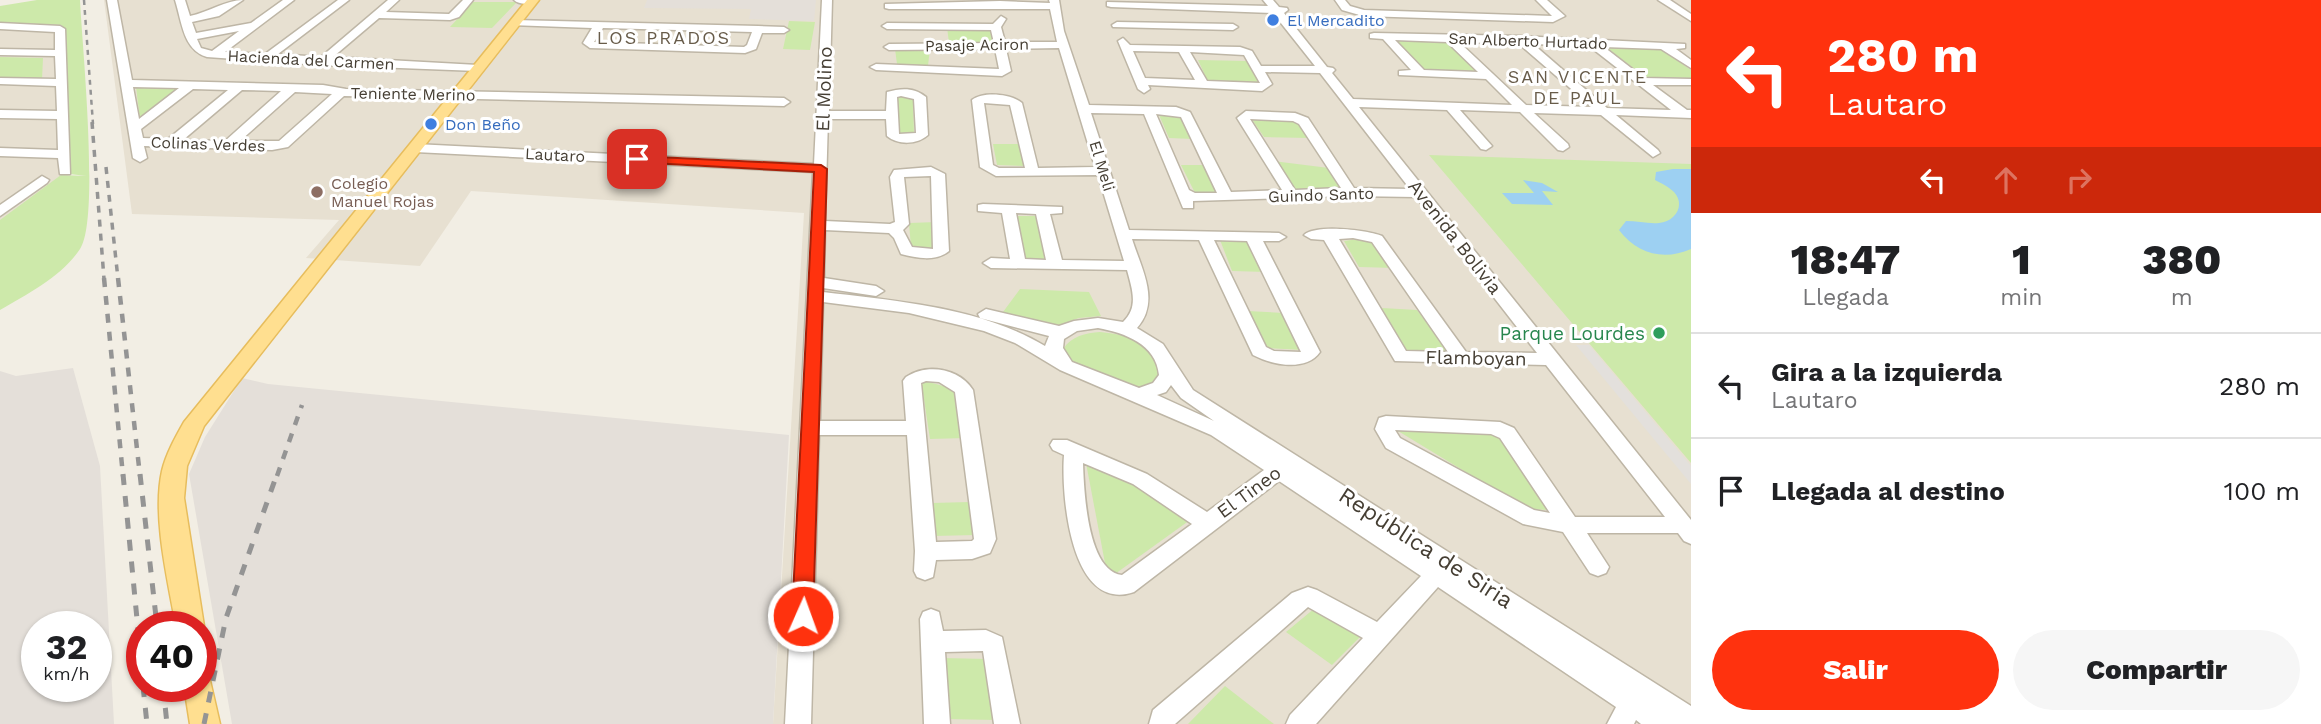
<!DOCTYPE html>
<html lang="es">
<meta charset="utf-8">
<style>
:root{--surface:#fff;--page:#f6f6f6;--text:#202124;--muted:#757577;--line:#e0e0e0;--accent:#ff320e}
body{margin:0;font-family:"Work Sans",sans-serif;background:var(--page);color:var(--text);height:100vh;display:flex;flex-direction:column;font-size:26px;white-space:nowrap}
*{box-sizing:border-box;margin:0}
p{font-size:23px;color:var(--muted)}
.icon{flex:none;width:38px;height:38px;fill:none;stroke:currentColor;stroke-width:2;stroke-linecap:round;stroke-linejoin:round}
.map{position:relative;flex:1;overflow:hidden}
.sheet{display:flex;flex-direction:column;background:var(--surface);width:630px}
.sheet>*{flex:none}
.banner{background:#ff320e;color:#fff;overflow:hidden}
.speed{position:absolute;left:21px;top:611px;display:flex;gap:14px;font-size:35px;font-weight:700;text-align:center}
.speed>*{display:grid;place-content:center;width:91px;height:91px;border-radius:50%;background:var(--surface);box-shadow:0 2px 5px #0004;line-height:1}
.speed small{font-size:18px;font-weight:400}
.speed .limit{border:10px solid #d22;background:#fff;color:#111}
.pin{position:absolute;display:grid;place-items:center;width:60px;height:60px;color:#fff;margin:-30px;border-radius:14px;box-shadow:0 4px 10px #0006}
.me{position:absolute;width:77px;margin:-38px;rotate:2deg;stroke-linejoin:round;filter:drop-shadow(0 0 5px #0008)}
.turn{display:flex;align-items:center;gap:24px;height:147px;padding:0 21px;font-size:32px}
.turn .icon{width:91px;height:91px;stroke-width:2.5}
.turn b{display:block;font-size:49px;line-height:60px}
.lanes{display:flex;align-items:center;height:66px;padding:0 21px;background:#0003;justify-content:center;gap:35px;direction:ltr}
.lanes .off{opacity:.35}
.eta{display:flex;justify-content:space-evenly;align-items:center;height:119px;text-align:center}
.eta b{font-size:42px;font-weight:800;line-height:49px}
.cta{display:flex;gap:14px;margin-top:auto;padding:14px 21px}
.cta a{flex:1;height:80px;border-radius:42px;background:var(--accent);color:#fff;font-size:28px;font-weight:800;line-height:80px;text-align:center}
.cta a+a{background:var(--page);color:var(--text)}
ul{padding:0;list-style:none}
li{display:flex;align-items:center;gap:21px;height:105px;padding:0 21px;border-top:2px solid var(--line)}
li div{flex:1}
li b{display:block;font-size:26px}
li em{font-style:normal}
main{display:flex;flex:1;min-height:0}
.map>svg:first-child{display:block}
.residential{fill:#e7e0d1}
.industrial{fill:#e4dfd9;fill-rule:evenodd}
.green{fill:#cde9aa}
.parking{fill:#e3e0dc}
.water{fill:#9dd0f2}
.lines{fill:none;stroke-linecap:round;stroke-linejoin:round}
.minor-casing{stroke:#beb6a6;stroke-width:3}
.major-casing{stroke:#e7bd5d;stroke-width:3}
.minor{fill:#fff;fill-rule:evenodd}
.major{fill:#ffdf90;fill-rule:evenodd}
.rail-far3{stroke:#949494;stroke-width:2.5;stroke-dasharray:5 5;stroke-linecap:butt}
.rail-far2{stroke:#949494;stroke-width:3.5;stroke-dasharray:7 7;stroke-linecap:butt}
.rail-far1{stroke:#949494;stroke-width:4.5;stroke-dasharray:9 9;stroke-linecap:butt}
.rail{stroke:#949494;stroke-width:5;stroke-dasharray:11 11;stroke-linecap:butt}
.route{fill:#ff320e;stroke:#a62009;stroke-width:2}
.shop-dot{fill:#3f7fe0;stroke:#fff;stroke-width:2.5}
.education-dot{fill:#8d6e63;stroke:#fff;stroke-width:2.5}
.leisure-dot{fill:#2e9e5b;stroke:#fff;stroke-width:2.5}
.labels{text-anchor:middle;dominant-baseline:central;stroke-width:6;stroke-linejoin:round;paint-order:stroke}
.far-shop-label{font-size:16px;fill:#366cbe;stroke:#fff;text-anchor:start}
.far-street-label{font-size:16px;fill:#453e33;stroke:#fff}
.far-education-label{font-size:16px;fill:#785e54;stroke:#fff;text-anchor:start}
.far-neighbourhood-label{font-size:18px;letter-spacing:2px;fill:#685c4a;stroke:#fff}
.street-label{font-size:19px;fill:#453e33;stroke:#fff}
.leisure-label{font-size:19px;fill:#27864d;stroke:#fff;text-anchor:end}
.near-street-label{font-size:23px;fill:#453e33;stroke:#fff}
</style>
<main>
<div class="map">
<svg width="1691" height="724" viewBox="0 0 1691 724">
<rect width="100%" height="100%" fill="#f2eee4"/>
<g class="residential">
<path d="M104 0H1691V724H773L804 213 471 191 420 266 306 258 339 220 132 214Z"/>
<path d="M0 23 62 25 70 174 0 224Z"/>
</g>
<g class="industrial">
<path d="M647 0H816L814 21 749 19 751 9 644 8Z"/>
<path d="M73 368 100 466 114 724H0V371L16 376ZM96 626V686H37V626Z"/>
<path d="M242 378 268 384 789 435 773 724H232L189 474 205 437Z"/>
</g>
<g class="green">
<path d="M37 0H80C82 44 100 220 80 249 62 276 28 294 0 310V220L61 175 86 176 70 174 62 25 0 23V6Z"/>
<path d="M473 2H517L492 28 450 27Z"/>
<path d="M789 21 815 22 810 50 783 49Z"/>
<path d="M947 27H992L996 43H949Z"/>
<path d="M1393 40 1449 42 1480 74 1423 72Z"/>
<path d="M1606 47 1659 48 1691 70V78L1645 77Z"/>
<path d="M930 48 928 66 897 64 895 49Z"/>
<path d="M0 57 43 58 42 80 0 79Z"/>
<path d="M1198 60 1247 61 1262 85 1209 84Z"/>
<path d="M136 87 181 88 140 120Z"/>
<path d="M896 94 913 95 914 134H899Z"/>
<path d="M1159 115 1181 116 1193 139 1169 138Z"/>
<path d="M1251 118 1300 121 1310 138 1264 137Z"/>
<path d="M993 144H1020L1024 166 997 165Z"/>
<path d="M1429 155 1691 164V464V463Z"/>
<path d="M1273 161 1329 168 1341 188 1296 192Z"/>
<path d="M1181 165H1207L1221 193H1195Z"/>
<path d="M1014 216H1038L1049 259H1023Z"/>
<path d="M937 222 939 250 911 247 909 223Z"/>
<path d="M1373 237 1395 268 1359 267 1344 241Z"/>
<path d="M1220 240 1248 241 1266 272 1232 271Z"/>
<path d="M1020 289 1089 292 1101 316 1079 318 1053 327 1003 312Z"/>
<path d="M1382 308 1417 310 1449 352 1406 351Z"/>
<path d="M1247 311 1284 313 1303 350 1263 348Z"/>
<path d="M1100 332C1135 336 1148 340 1161 374 1156 381 1148 389 1139 389 1127 389 1074 367 1068 359 1066 356 1065 352 1063 349 1072 336 1085 333 1100 332Z"/>
<path d="M921 380 962 391 966 438 930 439Z"/>
<path d="M1398 426 1495 429 1548 510 1527 509 1398 431Z"/>
<path d="M1086 463 1138 480 1190 520 1108 579Z"/>
<path d="M970 502 976 535 933 536 931 503Z"/>
<path d="M1321 603 1364 633 1332 665 1286 632Z"/>
<path d="M941 658 989 659 996 720 945 719Z"/>
<path d="M1225 686 1274 724H1188Z"/>
</g>
<path class="parking" d="M1576 345H1589L1691 466V484Z"/>
<g class="water">
<path d="M1673 169H1691V249C1664 261 1637 254 1619 230L1626 221C1637 221 1649 224 1659 223 1675 222 1686 205 1674 192 1669 187 1661 183 1655 180L1656 172Z"/>
<path d="M1523 180 1542 183 1558 192 1542 191 1553 205 1512 204 1502 193H1534Z"/>
</g>
<g class="lines">
<g class="minor-casing">
<g id="minor">
<path d="M107 0H117L132 80 323 85 346 89 784 98 790 102 784 106 344 96 288 147 272 150 144 146 147 158 140 162 133 158ZM133 87 179 88 139 119ZM193 89 228 90 168 139 143 138 141 129ZM242 90 281 91 225 141 183 140ZM295 92 332 94 279 141H240Z"/>
<path d="M175 0H185L190 16C209 12 226 0 243 0L219 16 192 22 196 33 251 23 283 0H294L225 52 265 54 338 0H349L278 54 321 57 388 0H399L386 12 449 14 463 0H473L459 17 450 20 379 18 333 57 478 65 484 68 478 71 321 65 207 57C183 50 182 22 175 0ZM239 31 212 51 201 48 197 39Z"/>
<path d="M514 0H537C532 5 519 5 514 0Z"/>
<path d="M822 0H832L829 111H886L887 92C901 88 914 87 926 97L928 135C917 145 898 145 887 136L886 119H828L825 221 890 224 895 222 890 177 894 170 931 167 945 174 949 251C936 262 916 258 901 254L894 238 889 233 825 230 824 278 876 286 884 291 876 296 823 288V292C897 301 980 307 1045 346L1049 336 980 318 978 314 986 309 1059 326 1074 321 1098 318 1123 322C1139 307 1132 289 1127 270L991 268 983 263 991 258 1010 259 1002 213 978 211V205L983 204 1062 207V213L1050 214 1062 260 1124 261 1098 175 996 176 980 167 972 100C984 91 1011 94 1022 103L1038 168 1095 167 1059 48 1006 49 1011 71 1002 76 876 70 870 67 876 64 999 69 995 49 889 50 884 47 889 44 994 43 991 30 887 29 882 26 887 23 993 24 1001 16 1006 19 1001 27 1005 42H1057L1050 9H889L885 8V4L1000 1 1050 3 1049 0H1059L1064 31 1089 105 1176 107 1190 112 1231 192 1282 190 1237 118 1246 111 1295 113 1308 118 1354 188 1410 189 1320 73 1265 72 1272 84 1262 91 1148 85 1150 89 1144 93 1138 89 1118 41 1123 38 1130 45 1240 47 1252 51 1261 66H1315L1273 13 1111 7 1107 6V2L1268 6 1263 0H1273L1279 7 1287 8 1288 10 1284 13 1327 67 1333 68 1335 70 1332 73 1353 99 1512 105 1486 79 1399 75V71L1411 70 1383 39 1370 38V34L1374 33 1520 36 1685 44V48L1676 49 1691 60V68L1661 49 1604 47 1644 78 1691 79V85H1653L1687 110H1691V118L1616 115 1658 150 1660 153 1653 157 1601 115 1534 113 1568 144 1569 147 1563 151 1558 150 1520 112 1460 110 1492 146 1486 150 1481 149 1447 110 1359 107 1691 520V544L1684 541 1678 533H1587L1609 567 1606 573 1598 576 1590 573 1563 532 1523 524 1386 448 1375 429 1379 418 1386 416 1500 422 1514 428 1575 517H1665L1546 365 1395 361 1324 240 1311 239 1304 235C1316 224 1367 230 1382 236L1466 352 1537 353 1416 197 1350 196 1193 201V208H1183L1144 114 1091 113 1129 230 1279 233 1286 237 1279 241H1263L1320 352C1306 372 1272 365 1253 355L1199 240 1132 239C1141 268 1161 301 1137 328L1163 344 1193 390 1691 706V724H1641L1636 720 1634 724H1607L1616 707 1438 587 1316 724H1286L1290 715 1363 638 1308 607 1175 724H1149L1153 710 1292 593 1308 587 1317 590 1377 622 1421 576 1279 481 1134 592C1070 614 1061 493 1064 455L1053 450 1050 445 1053 440H1067L1147 474 1207 512 1264 470 1211 435 1060 370 1015 343 984 331 909 313 823 302 820 421H906L903 381 906 377C927 363 959 368 973 390L996 539 990 553 972 559 936 560 933 577 925 580 917 577 914 571 915 551 907 435H819L811 724H785L813 172 415 152 409 148 415 144 814 164ZM1395 40 1447 42 1478 72 1424 70ZM1459 42 1519 44 1592 107 1526 105ZM1533 44 1589 46 1671 110 1607 108ZM1133 51 1179 52 1195 80 1145 78ZM1190 52 1244 55 1260 83 1207 81ZM901 96 914 99 916 133 899 134 897 97ZM984 103 1010 105 1025 168H999L993 165ZM1156 114 1181 117 1217 193H1195L1189 190ZM1250 119 1293 121 1299 124 1341 188 1295 190ZM931 176 933 249 912 247 903 230 909 224 904 177ZM1016 213 1036 214 1046 260 1025 259ZM1353 238 1372 242 1448 352 1406 351 1339 239ZM1214 240 1247 241 1301 352 1274 351 1266 347ZM1098 328C1125 333 1156 344 1159 375L1153 383 1139 388 1072 362 1063 348 1064 339 1077 331ZM926 381 939 382 955 392 974 539 972 541 936 542 921 383ZM1171 385 1181 398 1214 421 1157 395 1166 392ZM1395 430 1491 434 1500 438 1550 513 1534 510 1400 438ZM1083 463 1133 484 1192 524 1122 575C1087 571 1084 491 1083 463Z"/>
<path d="M1335 0H1345L1350 6 1364 10 1552 16 1536 0H1547L1565 16 1553 22 1363 16 1342 10Z"/>
<path d="M1658 0H1670L1691 14V21Z"/>
<path d="M514 20 758 26 784 27 789 30 784 33H762L756 49 745 53 590 48 583 43 592 28 510 25 509 23ZM603 28 752 32 747 45 744 47 594 42Z"/>
<path d="M1117 22 1233 24 1238 27 1233 30 1113 27 1112 25Z"/>
<path d="M0 23 60 26 65 29 70 174H60L58 158 0 156V148L58 150 57 119 0 118V110L57 111 56 86 0 84V78L56 79 55 56 0 55V49L55 50V32L0 29Z"/>
<path d="M42 176 49 180 47 183 0 216V205Z"/>
<path d="M931 609 939 612 943 631 986 630 1002 637 1020 724H994L983 651 945 652 950 724H924L920 619 923 612Z"/>
</g>
</g>
<g class="major-casing">
<g id="major">
<path d="M527 0H539L204 426 187 466 184 498 204 626 201 632V626H176C168 581 152 516 162 471 166 454 175 438 184 422Z"/>
<path d="M201 673 209 676 220 724H190L184 686H201Z"/>
</g>
</g>
<use href="#minor" class="minor"/>
<use href="#major" class="major"/>
<path class="rail-far3" d="M84 0 93 124"/>
<g class="rail-far2">
<path d="M92 122 104 279"/>
<path d="M106 167 118 279"/>
</g>
<g class="rail-far1">
<path d="M104 278 123 476"/>
<path d="M118 278 140 476"/>
<path d="M277 476 302 405"/>
</g>
<g class="rail">
<path d="M123 474 142 671"/>
<path d="M140 474 157 626"/>
<path d="M143 686 147 724"/>
<path d="M163 686 167 724"/>
<path d="M204 724 226 618 277 474"/>
</g>
</g>
<path class="route" d="M637 156 821 165 827 169 813 616 810 623 803 625 795 623 792 616 814 172 633 162 631 159Z"/>
<g class="shop-dot">
<circle cx="1273" cy="20" r="7"/>
<circle cx="431" cy="124" r="7"/>
</g>
<circle class="education-dot" cx="317" cy="192" r="7"/>
<circle class="leisure-dot" cx="1659" cy="333" r="7"/>
<g class="labels">
<g class="far-shop-label">
<text x="1287" y="20">El Mercadito</text>
<text x="445" y="124">Don Beño</text>
</g>
<g class="far-street-label">
<text transform="translate(1528 41) rotate(2)">San Alberto Hurtado</text>
<text transform="translate(977 45) rotate(-1)">Pasaje Aciron</text>
<text transform="translate(311 60) rotate(3)">Hacienda del Carmen</text>
<text transform="translate(413 94) rotate(1)">Teniente Merino</text>
<text transform="translate(208 144) rotate(2)">Colinas Verdes</text>
<text transform="translate(555 155) rotate(3)">Lautaro</text>
<text transform="translate(1102 166) rotate(73)">El Meli</text>
<text transform="translate(1321 195) rotate(-2)">Guindo Santo</text>
</g>
<g class="far-education-label">
<text x="331" y="183">Colegio<tspan x="331" dy="18">Manuel Rojas</tspan></text>
</g>
<g class="far-neighbourhood-label">
<text x="664" y="37">LOS PRADOS</text>
<text x="1578" y="76">SAN VICENTE<tspan x="1578" dy="21">DE PAUL</tspan></text>
</g>
<g class="street-label">
<text transform="translate(824 89) rotate(-88)">El Molino</text>
<text transform="translate(1455 237) rotate(52)">Avenida Bolivia</text>
<text transform="translate(1476 358) rotate(1)">Flamboyan</text>
<text transform="translate(1249 492) rotate(-36)">El Tineo</text>
</g>
<g class="leisure-label">
<text x="1645" y="333">Parque Lourdes</text>
</g>
<g class="near-street-label">
<text transform="translate(1426 548) rotate(33)">República de Siria</text>
</g>
</g>
</svg>
<div class="speed"><div>32<small>km/h</small></div><div class="limit">40</div></div>
<div class="pin" style="left:637px;top:159px;background:#d93025"><svg class="icon" aria-label="arrive" viewBox="0 0 24 24"><path d="M6 21V4h12l-3 4 3 4H6"/></svg></div>
<svg class="me" style="left:803px;top:616px" viewBox="-20 -20 40 40"><circle r="17" fill="#ff320e" stroke="#fff" stroke-width="3"/><path d="M0-11L8 9 0 5-8 9z" fill="#fff"/></svg>
</div>
<section class="sheet">
<div class="banner">
<div class="turn"><svg class="icon" aria-label="left" viewBox="0 0 24 24"><path d="M17 20v-9H6M10 6l-5 5 5 5"/></svg><div><b>280 m</b>Lautaro</div></div>
<div class="lanes"><svg class="icon" aria-label="left" viewBox="0 0 24 24"><path d="M17 20v-9H6M10 6l-5 5 5 5"/></svg><svg class="icon off" aria-label="ahead" viewBox="0 0 24 24"><path d="M12 20V5M6 11l6-6 6 6"/></svg><svg class="icon off" aria-label="right" viewBox="0 0 24 24"><path d="M7 20v-9h11M14 6l5 5-5 5"/></svg></div>
</div>
<div class="eta">
<div><b>18:47</b><p>Llegada</p></div>
<div><b>1</b><p>min</p></div>
<div><b>380</b><p>m</p></div>
</div>
<ul>
<li><svg class="icon" aria-label="left" viewBox="0 0 24 24"><path d="M17 20v-9H6M10 6l-5 5 5 5"/></svg><div><b>Gira a la izquierda</b><p>Lautaro</p></div><em>280 m</em></li>
<li><svg class="icon" aria-label="arrive" viewBox="0 0 24 24"><path d="M6 21V4h12l-3 4 3 4H6"/></svg><div><b>Llegada al destino</b></div><em>100 m</em></li>
</ul>
<div class="cta"><a>Salir</a><a>Compartir</a></div>
</section>
</main>
